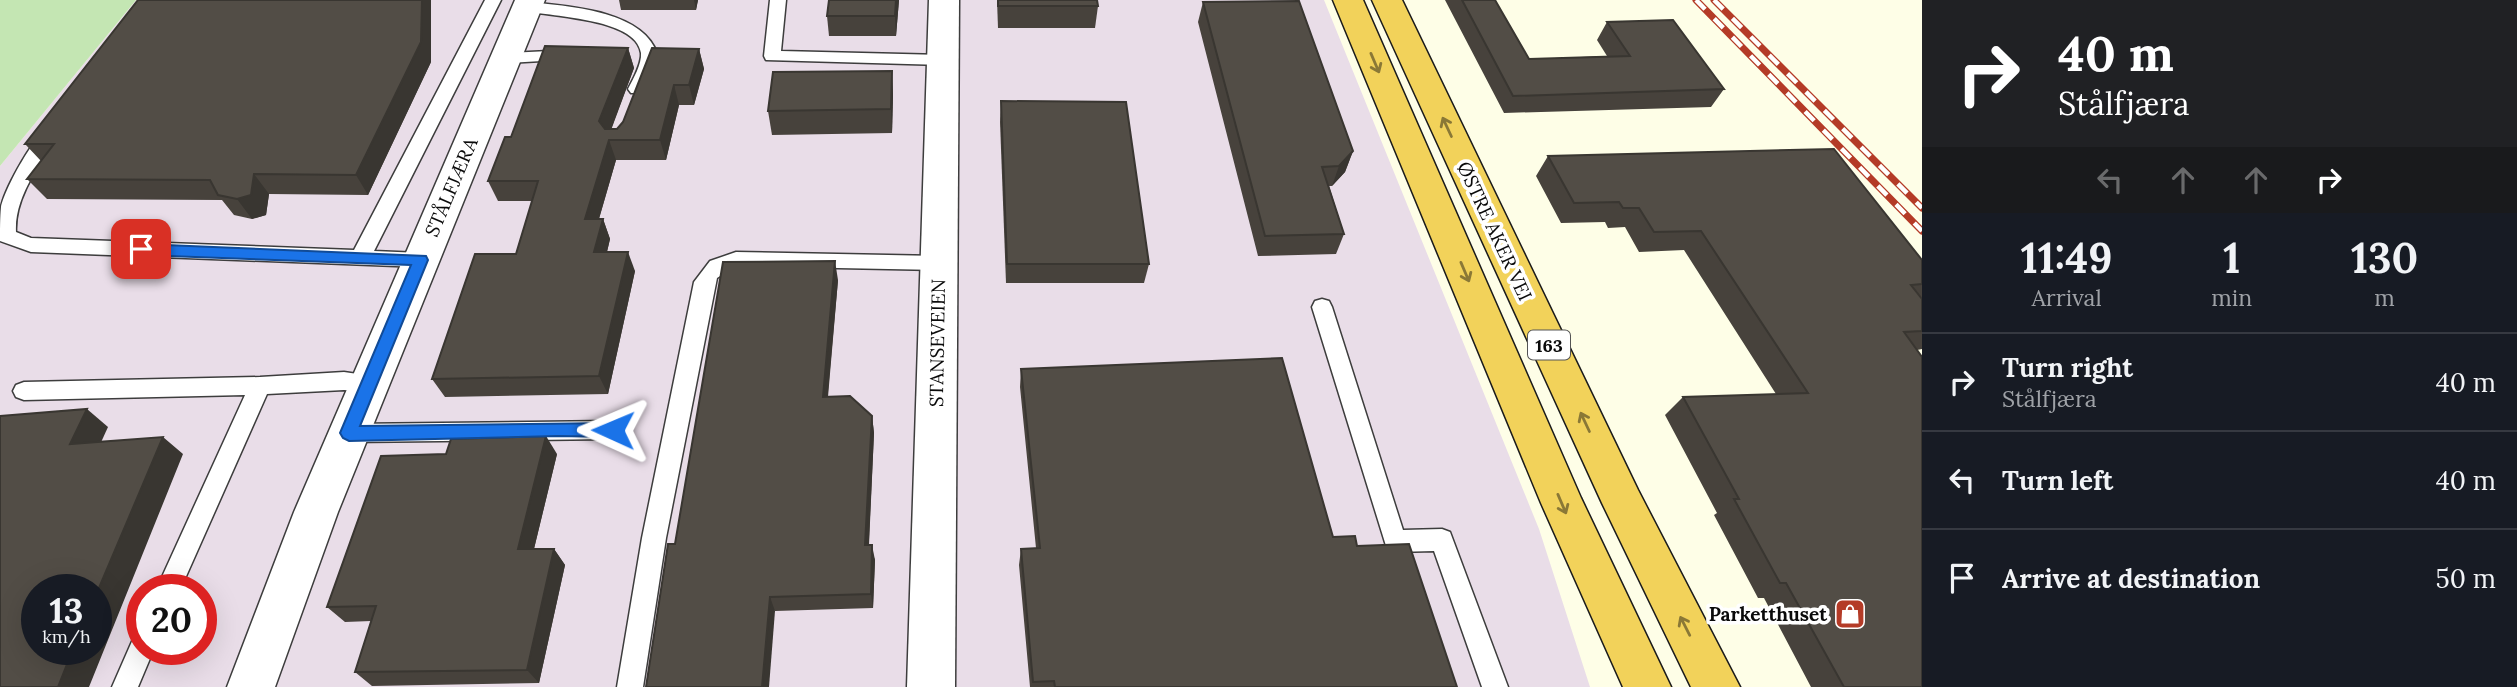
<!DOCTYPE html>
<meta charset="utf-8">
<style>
:root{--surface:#171b24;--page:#242831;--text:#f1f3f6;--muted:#9ea1a6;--line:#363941}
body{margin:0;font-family:Lora,serif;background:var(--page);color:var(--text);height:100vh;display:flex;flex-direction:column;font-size:26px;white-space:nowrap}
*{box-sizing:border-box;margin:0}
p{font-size:23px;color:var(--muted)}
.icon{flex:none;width:38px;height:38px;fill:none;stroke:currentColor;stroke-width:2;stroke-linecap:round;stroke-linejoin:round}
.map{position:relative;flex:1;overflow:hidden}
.drawer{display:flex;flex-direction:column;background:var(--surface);width:595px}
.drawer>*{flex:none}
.hud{background:#202124;color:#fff;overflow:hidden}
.speed{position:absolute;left:21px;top:574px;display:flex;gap:14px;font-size:35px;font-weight:700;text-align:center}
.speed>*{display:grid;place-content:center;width:91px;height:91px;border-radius:50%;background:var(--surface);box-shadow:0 7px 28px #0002;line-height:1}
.speed small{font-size:18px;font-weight:400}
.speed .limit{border:10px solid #d22;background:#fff;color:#111}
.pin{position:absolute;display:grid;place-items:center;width:60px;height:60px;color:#fff;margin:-30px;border-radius:14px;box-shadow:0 4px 10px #0006}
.me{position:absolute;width:77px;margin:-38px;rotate:271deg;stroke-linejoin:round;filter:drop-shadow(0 0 5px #0008)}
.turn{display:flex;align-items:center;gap:24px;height:147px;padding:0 21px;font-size:32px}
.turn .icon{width:91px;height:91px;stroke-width:2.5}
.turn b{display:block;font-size:49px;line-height:60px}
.lanes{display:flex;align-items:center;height:66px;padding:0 21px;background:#0003;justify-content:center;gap:35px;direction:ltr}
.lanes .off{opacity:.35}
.eta{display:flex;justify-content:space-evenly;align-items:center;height:119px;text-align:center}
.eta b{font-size:42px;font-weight:700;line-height:49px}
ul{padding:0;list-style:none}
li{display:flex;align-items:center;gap:21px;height:98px;padding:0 21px;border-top:2px solid var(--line)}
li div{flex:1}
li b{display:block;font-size:26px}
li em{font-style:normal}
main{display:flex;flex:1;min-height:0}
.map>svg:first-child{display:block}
.industrial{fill:#e9dde8;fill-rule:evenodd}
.green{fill:#c4e6b3}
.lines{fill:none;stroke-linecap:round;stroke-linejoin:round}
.service-casing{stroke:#3d3d3d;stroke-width:3}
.minor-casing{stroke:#3d3d3d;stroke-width:3}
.tertiary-casing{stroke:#3d3d3d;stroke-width:3}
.trunk-casing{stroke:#1b1b1b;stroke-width:3}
.service{fill:#fff;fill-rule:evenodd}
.minor{fill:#fff;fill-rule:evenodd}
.tertiary{fill:#fff;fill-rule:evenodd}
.trunk{fill:#f2d25a;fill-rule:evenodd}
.rail-casing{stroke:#b43b27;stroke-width:7}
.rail{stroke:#fff;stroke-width:4.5;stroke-dasharray:13;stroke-linecap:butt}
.wall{fill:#47423c}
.shaded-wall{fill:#393631}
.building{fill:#524d46;stroke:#393631;stroke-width:2}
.oneway{stroke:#8a7836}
.route{fill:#1a73e8;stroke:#114b97;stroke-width:2}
.labels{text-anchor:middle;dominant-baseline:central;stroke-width:7;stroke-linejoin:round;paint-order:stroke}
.shield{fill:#fff;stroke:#545454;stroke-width:2}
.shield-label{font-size:18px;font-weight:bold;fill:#0a0a0a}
.street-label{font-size:19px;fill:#0a0a0a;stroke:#fff}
.poi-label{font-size:19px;font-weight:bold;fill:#0a0a0a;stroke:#fff;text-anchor:end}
</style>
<main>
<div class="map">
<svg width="1922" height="687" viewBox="0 0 1922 687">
<rect width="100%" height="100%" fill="#fefee7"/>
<path class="industrial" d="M136 0H1324L1539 529 1590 687H0V166ZM37 590H96V649H37ZM142 590H201V649H142Z"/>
<path class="green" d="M0 0H136L0 166Z"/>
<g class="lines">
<g class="service-casing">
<g id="service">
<path d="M485 0H501L374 251 421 253 428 255 431 260 428 265 421 267 31 252 0 241C0 230 0 217 1 207 5 189 35 132 51 127L60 133C42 162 14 196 16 232L31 238 354 250Z"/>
<path d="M770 0H786L781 51 943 55 951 60 943 65 766 60 764 56Z"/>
<path d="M527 2C567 6 642 10 657 53L643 93H631L628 89C633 79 642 64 641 53 636 17 547 17 521 10L519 7 521 4Z"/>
<path d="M570 50 576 51 578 55 576 59 506 63 498 58 506 53Z"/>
<path d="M736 252 939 256 946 258 949 263 946 268 939 270 736 266 717 278 666 538 643 687H617L642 538 694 282 710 261Z"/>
<path d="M1322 299 1329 301 1332 307 1403 530 1442 529 1450 532 1508 687H1482L1434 551 1395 552 1387 549 1312 307 1315 301Z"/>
<path d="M344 372 378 377 381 383 378 389 370 392 344 390 267 394 180 590H156L245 395 24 400 16 397 13 391 16 385 24 382 260 377Z"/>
<path d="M613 421 621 423 624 430 621 437 613 439 349 442 341 440 338 433 341 426 349 424Z"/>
<path d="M142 636V649H154L138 687H112L133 639Z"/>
</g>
</g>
<g class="minor-casing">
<path id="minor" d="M515 0H545L338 512 275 687H227L294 512Z"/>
</g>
<g class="tertiary-casing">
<path id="tertiary" d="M929 0H959L955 687H907Z"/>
</g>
<g class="trunk-casing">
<g id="trunk">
<path d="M1333 0H1363L1581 498 1671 687H1623L1541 503Z"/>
<path d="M1372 0H1402L1638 490 1740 687H1691L1602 503Z"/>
</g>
</g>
<use href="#service" class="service"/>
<use href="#minor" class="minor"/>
<use href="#tertiary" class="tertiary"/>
<use href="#trunk" class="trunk"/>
<g class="rail-casing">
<g id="rail">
<path d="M1696 0 1922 231"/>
<path d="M1714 0 1922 208"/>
</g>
</g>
<use href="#rail" class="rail"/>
</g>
<g class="wall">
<path d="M619 0H698L696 10H621Z"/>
<path d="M899 0 896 36H829L827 16Z"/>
<path d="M997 0H1097L1098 6 1095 28H998Z"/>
<path d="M1445 0H1495L1529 59 1607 56 1597 40 1607 22 1724 89 1711 107 1504 113Z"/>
<path d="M1203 2 1353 151 1345 172 1332 186H1329L1344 234 1336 254 1258 256 1198 22Z"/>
<path d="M628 48 634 68 611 129H617L699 49 704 69 694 105H679L666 160H616L599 219H603L610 239 607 252 635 271 608 394 445 397 432 379 516 254 532 201H498L488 181 511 137Z"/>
<path d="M431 62 368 195 269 194 266 215 252 219 234 215 222 200 47 199 27 179 41 161 25 144Z"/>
<path d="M892 71 893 95 892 133 772 135 768 111Z"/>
<path d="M1001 101 1149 264 1144 283H1006L1000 122Z"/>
<path d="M1548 156 1922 260V349L1917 350 1922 687H1811L1764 598H1758L1714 515 1717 513 1665 415 1683 397 1776 394 1684 250 1639 252 1625 227 1608 228 1605 222 1561 223 1536 176Z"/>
<path d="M838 280 828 397 872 416 874 433 869 545 875 560 873 608 775 611 675 544Z"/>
<path d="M1021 369 1333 537 1357 546 1457 687H1030L1019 565 1021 549 1036 548 1020 387Z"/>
<path d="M557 454 534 549H554L565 565 539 683 372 686 355 672 371 621 345 622 327 607Z"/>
</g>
<g class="shaded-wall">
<path d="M422 0H431V62L368 195 356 175Z"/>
<path d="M694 0H698L696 10Z"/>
<path d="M896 0H899L896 36 895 16Z"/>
<path d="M628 48 634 68 607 141 599 121Z"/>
<path d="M699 49 704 69 694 105 689 85Z"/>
<path d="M892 71 893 95 892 133 891 109Z"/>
<path d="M674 85 679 105 666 160 660 140Z"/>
<path d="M609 140 616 160 593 239 585 219Z"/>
<path d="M1353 151 1345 172 1332 186 1339 166Z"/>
<path d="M254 174 269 194 266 215 252 219 237 199Z"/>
<path d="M603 219 610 239 602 272 594 252Z"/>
<path d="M628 252 635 271 608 394 599 376Z"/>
<path d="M835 261 838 280 826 414 823 397Z"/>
<path d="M87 409 108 427 92 462 70 444Z"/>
<path d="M872 416 874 433 868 560 865 545Z"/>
<path d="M546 436 557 454 530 565 518 549Z"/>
<path d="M163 437 183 454 89 687H58L73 649H96V595Z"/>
<path d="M872 545 875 560 873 608 871 594Z"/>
<path d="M554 549 565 565 539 683 527 670Z"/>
<path d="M770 597 775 611 769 687H762Z"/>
</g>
<g class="building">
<path d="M138 0H422L421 42 356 175 254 174 251 195 237 199 218 195 210 180 27 179 54 144H25Z"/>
<path d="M829 0H896L895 16H827Z"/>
<path d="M998 0H1097L1098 6H998Z"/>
<path d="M1462 0H1495L1529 59 1630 56 1607 22 1673 20 1724 89 1513 96Z"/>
<path d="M1299 1 1353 151 1339 166 1322 167 1344 234 1265 236 1203 2Z"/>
<path d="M545 46 628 48 599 121 605 129H617L623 122 652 48 699 49 689 85H674L660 140H609L585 219H603L594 252H628L599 376 432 379 475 254H516L538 181H488L505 137H511Z"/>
<path d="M892 71 891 109 768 111 773 72Z"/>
<path d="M1001 101 1126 102 1149 264H1007Z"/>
<path d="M1834 149 1922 260V284L1911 285 1922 299V331L1904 332 1922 357V687H1844L1786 583H1780L1734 499H1739L1683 397 1808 393 1701 231 1654 232 1639 208H1623L1619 202 1574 203 1548 156Z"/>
<path d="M835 261 823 397 850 396 872 416 865 545H872L871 594 770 597 762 687H646L668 544H675L723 262Z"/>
<path d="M1282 358 1333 537 1355 536 1357 546 1409 544 1457 687H1055L1054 681 1033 682 1021 549 1040 548 1021 369Z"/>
<path d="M87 409 70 444 163 437 96 595V590H37V649H73L58 687H0V416Z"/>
<path d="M546 436 518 549H554L527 670 355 672 376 606 327 607 381 456 446 454 451 439Z"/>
</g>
<defs><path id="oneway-shaft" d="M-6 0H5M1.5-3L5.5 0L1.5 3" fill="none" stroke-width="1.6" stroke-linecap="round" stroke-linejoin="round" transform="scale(1.75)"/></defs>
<g class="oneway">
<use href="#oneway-shaft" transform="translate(1375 63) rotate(67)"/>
<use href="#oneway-shaft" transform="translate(1447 127) rotate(-115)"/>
<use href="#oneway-shaft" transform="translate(1465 272) rotate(67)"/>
<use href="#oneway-shaft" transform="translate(1585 422) rotate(-115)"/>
<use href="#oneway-shaft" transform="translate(1562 504) rotate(67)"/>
<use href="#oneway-shaft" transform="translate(1685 626) rotate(-117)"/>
</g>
<path class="route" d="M141 244 426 256 428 260 360 426 613 423 619 425 622 430 619 435 613 437 558 436 349 441 343 438 340 433 411 265 141 255 133 249Z"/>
<defs>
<g id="shop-square" transform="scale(1.575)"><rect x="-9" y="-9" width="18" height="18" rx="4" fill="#b43b27" stroke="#fff"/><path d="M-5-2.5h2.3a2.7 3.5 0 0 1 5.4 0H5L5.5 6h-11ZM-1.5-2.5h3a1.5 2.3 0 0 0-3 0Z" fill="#fff"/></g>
</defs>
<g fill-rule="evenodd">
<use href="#shop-square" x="1850" y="614"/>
</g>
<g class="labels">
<rect class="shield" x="1528" y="330.5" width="42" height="29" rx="5"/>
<g class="shield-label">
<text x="1549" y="345">163</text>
</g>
<g class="street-label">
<text transform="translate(451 187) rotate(-67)">STÅLFJÆRA</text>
<text transform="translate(1495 231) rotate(65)">ØSTRE AKER VEI</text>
<text transform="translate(937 343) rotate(-89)">STANSEVEIEN</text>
</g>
<g class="poi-label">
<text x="1827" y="614">Parketthuset</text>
</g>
</g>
</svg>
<div class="speed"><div>13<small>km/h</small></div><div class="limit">20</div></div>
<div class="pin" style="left:141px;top:249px;background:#d93025"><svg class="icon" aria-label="arrive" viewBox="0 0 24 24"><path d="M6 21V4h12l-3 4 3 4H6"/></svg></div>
<svg class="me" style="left:613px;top:430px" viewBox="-20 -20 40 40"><path d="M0-17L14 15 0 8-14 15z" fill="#1a73e8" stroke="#fff" stroke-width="4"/></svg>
</div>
<section class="drawer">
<div class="hud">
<div class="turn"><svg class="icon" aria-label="right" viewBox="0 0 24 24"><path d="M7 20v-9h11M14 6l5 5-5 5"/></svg><div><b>40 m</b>Stålfjæra</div></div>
<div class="lanes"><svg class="icon off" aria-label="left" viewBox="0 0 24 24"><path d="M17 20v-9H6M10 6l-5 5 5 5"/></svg><svg class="icon off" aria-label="ahead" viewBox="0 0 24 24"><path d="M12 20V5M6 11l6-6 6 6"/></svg><svg class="icon off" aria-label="ahead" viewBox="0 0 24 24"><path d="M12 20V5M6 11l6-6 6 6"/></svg><svg class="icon" aria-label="right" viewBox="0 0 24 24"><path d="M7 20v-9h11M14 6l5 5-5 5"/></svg></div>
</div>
<div class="eta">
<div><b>11:49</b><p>Arrival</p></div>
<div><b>1</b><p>min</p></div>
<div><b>130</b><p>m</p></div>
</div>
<ul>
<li><svg class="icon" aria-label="right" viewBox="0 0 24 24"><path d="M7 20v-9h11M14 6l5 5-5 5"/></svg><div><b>Turn right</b><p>Stålfjæra</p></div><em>40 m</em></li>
<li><svg class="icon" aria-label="left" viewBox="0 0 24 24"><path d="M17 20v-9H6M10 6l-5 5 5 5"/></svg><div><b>Turn left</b></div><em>40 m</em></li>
<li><svg class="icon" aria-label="arrive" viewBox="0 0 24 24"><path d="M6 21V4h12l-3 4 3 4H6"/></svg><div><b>Arrive at destination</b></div><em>50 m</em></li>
</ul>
</section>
</main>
